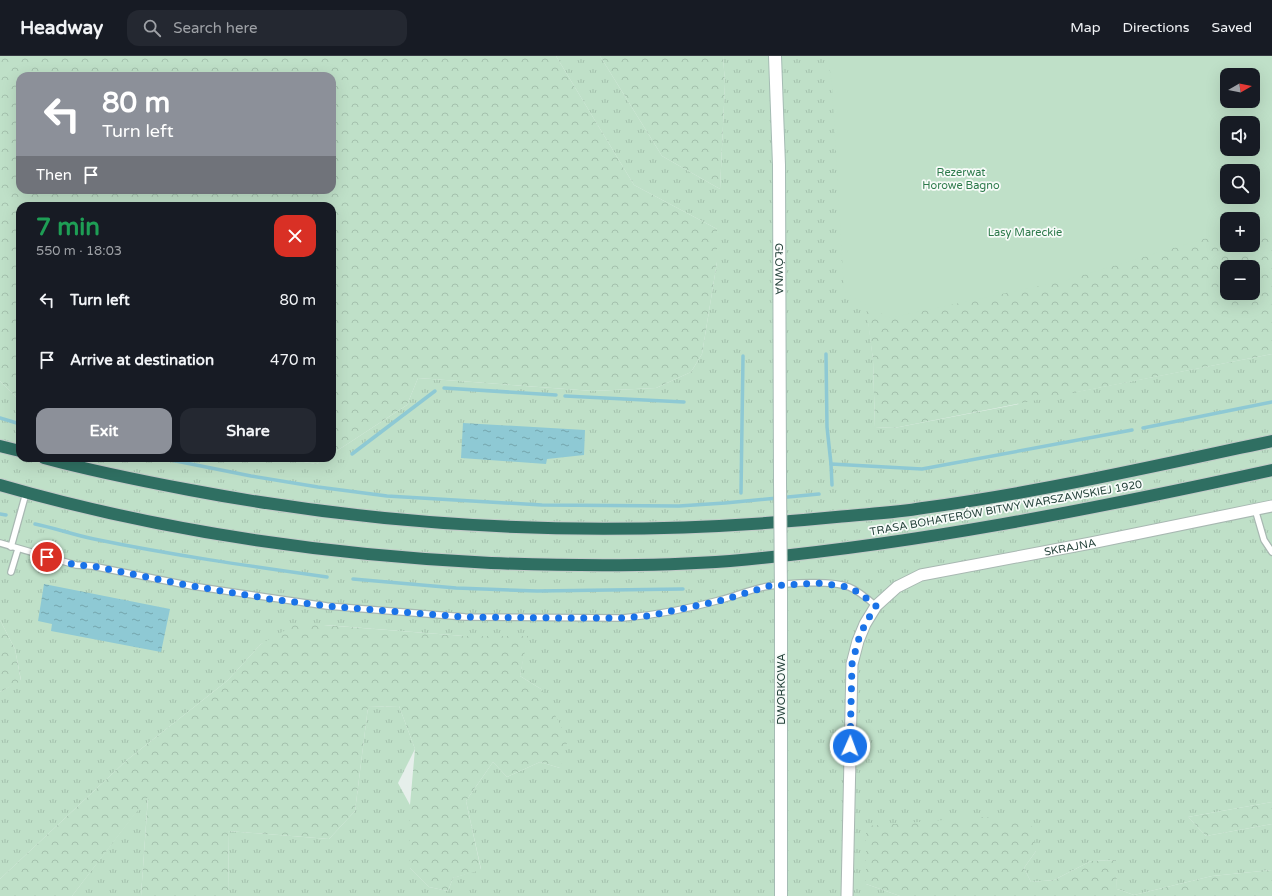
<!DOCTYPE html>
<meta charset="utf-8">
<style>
:root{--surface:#171b24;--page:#242831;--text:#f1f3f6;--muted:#9ea1a6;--line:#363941;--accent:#8c9099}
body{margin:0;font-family:"Varela Round",sans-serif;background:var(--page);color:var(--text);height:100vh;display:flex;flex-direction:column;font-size:15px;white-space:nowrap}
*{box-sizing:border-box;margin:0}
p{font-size:13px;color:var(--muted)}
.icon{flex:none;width:22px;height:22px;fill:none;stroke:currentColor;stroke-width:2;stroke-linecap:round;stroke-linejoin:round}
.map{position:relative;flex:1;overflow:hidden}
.drawer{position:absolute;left:16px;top:146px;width:320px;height:260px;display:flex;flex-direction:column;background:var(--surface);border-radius:12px;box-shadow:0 4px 16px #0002}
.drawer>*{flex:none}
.hud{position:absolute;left:16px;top:16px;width:320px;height:122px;border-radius:12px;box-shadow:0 4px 16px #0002;background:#8c9099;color:#fff;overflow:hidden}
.needle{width:26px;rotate:81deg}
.fabs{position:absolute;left:1220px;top:12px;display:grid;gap:8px}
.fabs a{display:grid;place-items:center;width:40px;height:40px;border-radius:8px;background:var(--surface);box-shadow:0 4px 16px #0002;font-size:20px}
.pin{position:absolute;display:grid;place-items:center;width:34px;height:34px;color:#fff;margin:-17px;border:2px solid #fff;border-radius:50%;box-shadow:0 1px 4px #0007}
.me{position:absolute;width:44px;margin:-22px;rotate:2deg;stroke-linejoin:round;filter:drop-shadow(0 0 3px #0008)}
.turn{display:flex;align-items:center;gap:14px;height:84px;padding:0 20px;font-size:18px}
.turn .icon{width:52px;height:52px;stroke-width:2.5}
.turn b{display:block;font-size:28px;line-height:34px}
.then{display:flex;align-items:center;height:38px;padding:0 20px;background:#0003;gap:8px;font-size:15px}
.round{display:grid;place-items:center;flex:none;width:42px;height:42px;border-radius:12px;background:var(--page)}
.overview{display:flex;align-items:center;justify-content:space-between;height:68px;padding:0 20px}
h1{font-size:24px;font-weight:800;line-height:30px;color:#1e9e55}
.button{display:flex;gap:8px;margin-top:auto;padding:8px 20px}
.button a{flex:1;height:46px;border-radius:12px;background:var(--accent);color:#fff;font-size:16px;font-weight:800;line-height:46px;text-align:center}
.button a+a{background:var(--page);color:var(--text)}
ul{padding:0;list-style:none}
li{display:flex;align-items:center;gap:12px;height:60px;padding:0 20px}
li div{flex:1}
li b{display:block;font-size:15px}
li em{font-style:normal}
header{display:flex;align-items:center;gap:24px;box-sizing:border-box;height:56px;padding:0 20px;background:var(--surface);border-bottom:1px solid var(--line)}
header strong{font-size:19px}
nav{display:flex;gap:22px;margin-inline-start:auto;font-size:14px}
.search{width:280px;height:36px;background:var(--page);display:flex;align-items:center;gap:10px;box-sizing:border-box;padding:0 14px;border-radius:12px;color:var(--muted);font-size:15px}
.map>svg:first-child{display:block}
.grass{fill:url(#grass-tufts);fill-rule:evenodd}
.forest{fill:url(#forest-crowns);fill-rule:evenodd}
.park{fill:#bfe0c8;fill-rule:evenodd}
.water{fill:url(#water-ripples)}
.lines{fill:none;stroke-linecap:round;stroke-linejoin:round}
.stream{stroke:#8ec9d4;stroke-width:3.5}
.lane-casing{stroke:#a8b8b2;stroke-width:8}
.street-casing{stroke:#a8b8b2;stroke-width:13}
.secondary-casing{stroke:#a4bbb3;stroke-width:14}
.highway-casing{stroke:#c2cac8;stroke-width:14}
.lane{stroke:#fff;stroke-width:5.5}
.street{stroke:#fff;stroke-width:11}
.secondary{stroke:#fff;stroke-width:12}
.highway{stroke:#2f6f62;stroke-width:12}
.secondary-bridge-casing{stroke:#a4bbb3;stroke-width:14;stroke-linecap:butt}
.secondary-bridge{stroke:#fff;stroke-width:12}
.route{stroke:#1a73e8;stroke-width:7;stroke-dasharray:0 12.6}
.labels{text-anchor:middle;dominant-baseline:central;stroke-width:3.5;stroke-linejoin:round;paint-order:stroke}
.park-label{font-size:11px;fill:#2d7a4b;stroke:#f7fbf9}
.street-label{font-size:11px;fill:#24423a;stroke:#f7fbf9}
</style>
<header>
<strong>Headway</strong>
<div class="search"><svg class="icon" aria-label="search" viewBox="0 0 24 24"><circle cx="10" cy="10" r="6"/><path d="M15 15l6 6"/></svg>Search here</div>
<nav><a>Map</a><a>Directions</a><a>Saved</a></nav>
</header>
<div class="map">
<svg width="1272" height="840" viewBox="0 0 1272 840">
<defs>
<pattern id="grass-tufts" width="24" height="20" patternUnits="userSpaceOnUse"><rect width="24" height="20" fill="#bfe0c8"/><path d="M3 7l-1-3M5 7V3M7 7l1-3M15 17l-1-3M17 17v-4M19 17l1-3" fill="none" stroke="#a4c1ad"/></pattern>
<pattern id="forest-crowns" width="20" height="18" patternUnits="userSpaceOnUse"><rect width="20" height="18" fill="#bfe0c8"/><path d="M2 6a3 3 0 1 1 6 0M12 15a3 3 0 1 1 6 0" fill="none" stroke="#a4c1ad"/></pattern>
<pattern id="water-ripples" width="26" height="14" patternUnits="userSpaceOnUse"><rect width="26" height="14" fill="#8ec9d4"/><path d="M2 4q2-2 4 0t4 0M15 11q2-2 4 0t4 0" fill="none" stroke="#74a5ad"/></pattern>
</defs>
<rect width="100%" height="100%" fill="#e6efeb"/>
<g class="grass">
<path d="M556 0H600L662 100 720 133 725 28 723 0H842L1076 336 1272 298V746L1188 761 1206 780 1272 768V814L1212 820 1134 839 1117 833 1115 804 1091 805 1054 824 1031 826 1024 812 1036 795 866 828 900 840H229L228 775 329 783 355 755 368 651 399 650 415 693 398 727 410 749V812L429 831 448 835 453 822 481 813 466 745 493 706 507 721 540 706 560 712 541 633 520 620 527 580H464L325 569 261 588 227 625 127 704 0 823V636L21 624 15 593 0 564V325L20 345V402H277L317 408 326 402H332V398L407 349 418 322 593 335 656 332 691 316 702 298 717 206V173L634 129ZM868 263 1019 348 894 372 875 371 873 304Z"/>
<path d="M148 740 141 840H72Z"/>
</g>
<g class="forest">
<path d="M0 0H556L634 129 717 173V206L702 298 691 316 656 332 593 335 418 322 407 349 332 398V150H20V345L0 325ZM20 20H332V134H20Z"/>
<path d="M600 0H723L725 28 720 133 662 100Z"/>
<path d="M1272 0V298L894 372 875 371 873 304 859 198 1227 45H1253V19ZM1227 67H1253V93H1227ZM1227 115H1253V141H1227ZM1227 163H1253V189H1227ZM1227 211H1253V237H1227Z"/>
<path d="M277 402H326L317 408Z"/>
<path d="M0 564 15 593 21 625 0 636Z"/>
<path d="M298 567 464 580H528L520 620 541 633 568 683 560 712 540 706 507 721 493 706 466 745 481 814 453 822 448 835 429 831 410 812V749L415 693 399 650 368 651 355 755 329 783 228 775 229 840H141L148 741 72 840H0V823L127 704 227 625 261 588Z"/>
<path d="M1272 746V768L1206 780 1188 761Z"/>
<path d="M983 761 1031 764 1036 795 1024 812 1031 826 1054 824 1091 805 1116 804 1117 833 1134 839 1212 820 1272 814V840H900L866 828V770Z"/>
</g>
<path class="park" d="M828 0H1272V178L1253 177V163H1227V176L1063 225 889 262 844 235 832 30ZM1227 19H1253V45H1227ZM1227 67H1253V93H1227ZM1227 115H1253V141H1227Z"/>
<g class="water">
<path d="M463 367 585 374 584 399 547 403 546 408 461 402Z"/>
<path d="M44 528 170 553 161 596 51 575 52 568 38 565Z"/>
</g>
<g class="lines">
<g class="stream">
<path d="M826 298 827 371 831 408"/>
<path d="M444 332 556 339"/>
<path d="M565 340 684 346"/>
<path d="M0 362 20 368"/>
<path d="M1143 372 1272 346"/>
<path d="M352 398 435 335"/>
<path d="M161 402 251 420 318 431 387 440 542 449 679 450 725 447 819 438"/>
<path d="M832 429 831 408 922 413 1132 374"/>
<path d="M741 437 743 300"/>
<path d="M0 458 6 459"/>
<path d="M35 468C55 472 74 479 94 483 171 499 249 510 327 521"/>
<path d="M353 523 456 532 537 535 683 533"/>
</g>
<g class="lane-casing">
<g id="lane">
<path d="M1255 453 1264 484 1272 496"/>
<path d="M0 487 76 509 92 510 192 530 327 550 465 561 623 562C656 559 688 553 720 544 736 540 753 532 770 530 789 527 831 524 849 531 859 535 868 543 876 550"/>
<path d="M11 491 26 437"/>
<path d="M11 516 18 493"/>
</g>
</g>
<g class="street-casing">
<g id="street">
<path id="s1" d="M847 840 852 608 858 585 865 568 876 550 897 531 921 519 1091 487 1272 450"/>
</g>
</g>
<g class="secondary-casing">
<g id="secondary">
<path id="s2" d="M775 0 779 109 780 426"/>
<path d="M781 537V840"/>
</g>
</g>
<g class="highway-casing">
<g id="highway">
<path d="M0 390 20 395"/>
<path d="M44 402C92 415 142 425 190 434 406 475 618 483 836 461 865 458 894 457 923 452 1040 436 1156 410 1272 385"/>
<path d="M0 429C159 475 325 499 491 507 570 510 651 511 730 505 913 489 1093 453 1272 414"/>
</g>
</g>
<use href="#lane" class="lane"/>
<use href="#street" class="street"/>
<use href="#secondary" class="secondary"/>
<use href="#highway" class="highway"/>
<g class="secondary-bridge-casing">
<path id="secondary-bridge" d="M780 426 781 537"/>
</g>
<use href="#secondary-bridge" class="secondary-bridge"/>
</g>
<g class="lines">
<path class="route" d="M47 501 76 509 92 510 192 530 270 543 327 550 465 561 566 562H623L648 560 719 545 769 530 817 527 849 531 861 538 876 550 865 568 858 585 852 608 850 690"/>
</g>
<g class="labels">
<g class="park-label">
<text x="961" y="116">Rezerwat<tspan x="961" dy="13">Horowe Bagno</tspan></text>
<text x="1025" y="176">Lasy Mareckie</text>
</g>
<g class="street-label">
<text stroke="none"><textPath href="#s2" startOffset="213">GŁÓWNA</textPath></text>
<text transform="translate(1006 452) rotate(-10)">TRASA BOHATERÓW BITWY WARSZAWSKIEJ 1920</text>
<text stroke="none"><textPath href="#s1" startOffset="502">SKRAJNA</textPath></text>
<text transform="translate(781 633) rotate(-90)">DWORKOWA</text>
</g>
</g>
</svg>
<div class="fabs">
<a><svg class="needle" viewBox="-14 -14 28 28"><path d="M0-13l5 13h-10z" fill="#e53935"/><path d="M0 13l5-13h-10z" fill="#9ea1a6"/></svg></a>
<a><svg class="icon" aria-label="sound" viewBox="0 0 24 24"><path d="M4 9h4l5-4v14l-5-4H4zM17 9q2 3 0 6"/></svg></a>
<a><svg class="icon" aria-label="search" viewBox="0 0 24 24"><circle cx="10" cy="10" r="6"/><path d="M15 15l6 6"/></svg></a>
<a>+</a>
<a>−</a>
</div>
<div class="pin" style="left:47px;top:501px;background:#d93025"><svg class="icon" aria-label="arrive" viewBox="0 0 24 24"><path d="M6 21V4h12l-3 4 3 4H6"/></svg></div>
<svg class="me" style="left:850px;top:690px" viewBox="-20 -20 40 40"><circle r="17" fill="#1a73e8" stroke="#fff" stroke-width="3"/><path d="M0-11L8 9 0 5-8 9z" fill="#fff"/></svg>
<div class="hud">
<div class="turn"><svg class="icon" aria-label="left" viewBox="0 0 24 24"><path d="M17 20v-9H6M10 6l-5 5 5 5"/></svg><div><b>80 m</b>Turn left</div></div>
<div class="then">Then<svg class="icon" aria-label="arrive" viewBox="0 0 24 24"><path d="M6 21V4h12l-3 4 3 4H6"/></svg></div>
</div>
<section class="drawer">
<div class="overview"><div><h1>7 min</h1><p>550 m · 18:03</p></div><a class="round" style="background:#d93025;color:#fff"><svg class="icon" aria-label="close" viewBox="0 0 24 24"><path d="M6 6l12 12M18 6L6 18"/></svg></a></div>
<ul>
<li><svg class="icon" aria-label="left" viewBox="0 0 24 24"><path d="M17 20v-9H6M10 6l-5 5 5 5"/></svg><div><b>Turn left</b></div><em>80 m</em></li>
<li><svg class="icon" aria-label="arrive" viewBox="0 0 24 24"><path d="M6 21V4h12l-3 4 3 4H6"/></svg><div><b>Arrive at destination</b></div><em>470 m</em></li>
</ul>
<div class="button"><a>Exit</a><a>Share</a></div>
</section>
</div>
